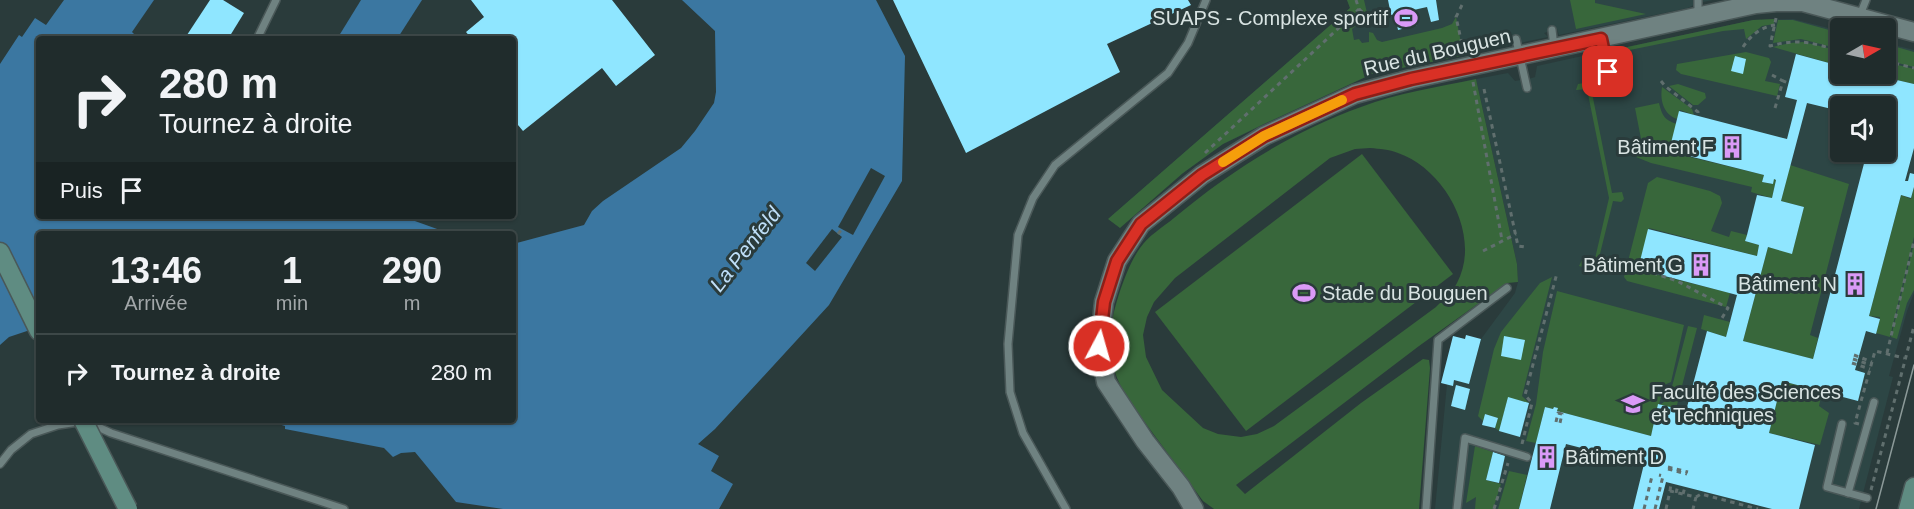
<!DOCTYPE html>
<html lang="fr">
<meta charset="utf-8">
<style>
:root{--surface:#202c2c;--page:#283434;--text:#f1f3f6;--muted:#a2a7a9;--line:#3d4848}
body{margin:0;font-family:Arial,sans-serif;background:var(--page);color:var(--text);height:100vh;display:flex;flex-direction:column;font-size:22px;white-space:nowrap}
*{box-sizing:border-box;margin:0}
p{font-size:20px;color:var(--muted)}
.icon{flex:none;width:33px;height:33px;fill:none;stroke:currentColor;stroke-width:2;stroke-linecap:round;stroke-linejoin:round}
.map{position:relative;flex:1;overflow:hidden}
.side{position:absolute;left:36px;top:231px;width:480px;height:192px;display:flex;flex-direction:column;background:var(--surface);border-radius:6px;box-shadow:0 2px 4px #0004,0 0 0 2px var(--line)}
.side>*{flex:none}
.top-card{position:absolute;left:36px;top:36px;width:480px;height:183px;border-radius:6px;box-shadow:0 2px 4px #0004,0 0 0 2px var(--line);background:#202c2c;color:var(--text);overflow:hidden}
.needle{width:39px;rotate:81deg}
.buttons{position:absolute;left:1830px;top:18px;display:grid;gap:12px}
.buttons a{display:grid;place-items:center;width:66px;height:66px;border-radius:6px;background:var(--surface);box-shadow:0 2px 4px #0004,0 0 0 2px var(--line);font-size:30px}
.pin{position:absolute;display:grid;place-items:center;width:51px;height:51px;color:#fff;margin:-26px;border-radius:12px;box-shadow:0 3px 9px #0006}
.me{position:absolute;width:66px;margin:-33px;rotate:6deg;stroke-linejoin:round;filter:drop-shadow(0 0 4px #0008)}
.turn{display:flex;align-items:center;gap:21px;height:126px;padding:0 24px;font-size:27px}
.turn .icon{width:78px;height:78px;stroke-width:2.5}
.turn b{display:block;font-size:42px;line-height:51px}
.then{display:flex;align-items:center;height:57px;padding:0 24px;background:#0003;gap:12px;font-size:22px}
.eta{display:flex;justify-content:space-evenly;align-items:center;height:102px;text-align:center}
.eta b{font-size:36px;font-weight:700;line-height:42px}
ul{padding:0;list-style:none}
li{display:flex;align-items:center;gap:18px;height:78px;padding:0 24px;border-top:2px solid var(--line)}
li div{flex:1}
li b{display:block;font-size:22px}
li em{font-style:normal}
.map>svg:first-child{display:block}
.built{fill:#2d4645;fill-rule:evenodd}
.green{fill:#38673b;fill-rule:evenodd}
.water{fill:#3b77a1}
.pier{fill:#2a3b3b}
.building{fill:#8fe6ff;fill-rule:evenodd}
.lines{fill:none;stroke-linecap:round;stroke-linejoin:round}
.service-casing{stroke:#4a5858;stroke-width:10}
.tertiary-casing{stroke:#4a5858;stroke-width:21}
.secondary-casing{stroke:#4a5858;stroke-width:21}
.path{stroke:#606f6e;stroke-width:3;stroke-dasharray:4.5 4.5;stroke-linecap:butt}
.service{stroke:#6f8281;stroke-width:7}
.tertiary{stroke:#6f8281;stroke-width:18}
.secondary{stroke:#5f8c82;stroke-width:18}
.tram{stroke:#8c9a99;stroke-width:1.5}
.secondary-bridge-casing{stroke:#4a5858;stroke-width:21;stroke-linecap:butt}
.secondary-bridge{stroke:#5f8c82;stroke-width:18}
.route-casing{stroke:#8d1f18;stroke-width:15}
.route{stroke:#d93025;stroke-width:10}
.slow{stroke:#f59e0b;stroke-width:10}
.labels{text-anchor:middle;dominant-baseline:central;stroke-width:6;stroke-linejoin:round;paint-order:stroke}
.poi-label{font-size:20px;fill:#d9e4e3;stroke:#2a3b3b;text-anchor:end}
.street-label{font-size:20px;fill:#d9e4e3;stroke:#2a3b3b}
.water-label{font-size:21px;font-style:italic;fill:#bfdff8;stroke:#2a3b3b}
</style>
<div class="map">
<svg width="1914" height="509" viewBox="0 0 1914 509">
<rect width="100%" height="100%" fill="#2a3b3b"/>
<g class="built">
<path d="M1347 0H1713L1698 3 1688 8 1559 35 1557 29 1544 33 1548 37 1372 74 1223 144 1183 173 1108 219 1350 8Z"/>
<path d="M1793 19 1840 31V74H1886V43L1914 50V293L1907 311 1889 376 1893 377 1859 509H1435L1447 384 1452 386 1454 380 1469 383 1481 339 1515 293 1518 282 1517 264 1476 79 1508 73 1515 81 1532 78 1535 77 1537 66 1587 55 1596 65 1614 60 1618 49 1753 20ZM1840 106H1886V152H1840Z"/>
</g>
<g class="green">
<path d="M1347 0H1364L1368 17 1352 29 1354 40 1359 39 1362 43 1369 42V32L1373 33 1377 40 1382 42 1442 28 1452 24 1456 17 1462 48H1465L1466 55 1372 74 1266 123 1223 144 1183 173 1120 228 1108 219 1350 8Z"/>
<path d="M1570 0H1595V3L1646 14 1576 29Z"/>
<path d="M1774 19V24L1762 26 1746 39 1744 29 1723 31 1620 52 1617 61 1614 60 1618 49 1753 20Z"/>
<path d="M1778 20H1793L1840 33V49L1801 39 1773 43Z"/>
<path d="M1803 42 1840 51V66L1773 47 1790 43Z"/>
<path d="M1886 44 1914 52V67L1886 60Z"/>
<path d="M1746 52 1769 58 1771 62 1765 81 1780 84 1777 96 1681 74 1676 70 1677 64Z"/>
<path d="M1886 62 1914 69V84L1871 74H1886Z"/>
<path d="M1476 79 1517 264 1518 282 1507 283 1419 346 1236 485 1245 494 1361 403 1423 359 1429 360 1430 368 1419 509H1214L1203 501C1185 477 1167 452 1149 428 1136 410 1120 391 1114 369 1111 361 1108 347 1109 338 1112 312 1125 269 1140 248 1148 236 1163 227 1174 218 1229 172 1293 131 1361 107 1398 93 1438 87 1476 79ZM1370 148C1380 149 1389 149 1398 153 1445 169 1482 236 1457 283 1453 292 1443 300 1436 307L1274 426 1257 434 1241 437 1218 434 1203 428 1162 390 1146 357 1143 335 1147 317 1154 302 1175 278 1330 158 1355 149Z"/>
<path d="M1596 81 1601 86 1591 88 1612 193 1622 192 1624 199 1621 202 1613 201 1598 262 1608 265 1601 272 1579 266 1582 260 1594 263 1609 198 1587 89 1576 90 1578 84Z"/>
<path d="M1678 84 1705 93 1706 98 1698 105H1693L1669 86Z"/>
<path d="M1662 87 1692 109 1694 115 1680 110 1677 119C1663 114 1660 100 1662 87Z"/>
<path d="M1659 103C1662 115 1664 120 1677 124L1669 152 1764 175 1762 182 1772 184 1774 179 1776 180 1772 198 1751 192 1752 187 1651 163 1631 155V152L1643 149 1635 108Z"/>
<path d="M1362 154 1453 274 1246 431 1155 312Z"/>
<path d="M1790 165 1849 184 1810 335 1818 338 1813 359 1743 341 1768 247 1792 253 1804 207 1781 201Z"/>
<path d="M1657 177 1710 191 1720 196 1722 203 1711 231 1729 237 1731 231 1747 235 1745 241 1759 245 1757 256 1649 228 1638 270 1730 293 1726 307 1627 281 1624 277 1648 183Z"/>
<path d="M1914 187V237L1890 337 1876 333 1880 317 1869 316 1901 195 1911 199Z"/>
<path d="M1914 243V290L1907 303 1897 339 1891 337Z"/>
<path d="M1552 277 1522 396 1529 403 1508 398 1499 431 1495 428 1498 418 1485 414 1483 421 1478 416 1494 349 1501 332 1540 283Z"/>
<path d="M1557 291 1684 325 1671 382 1664 385 1651 436 1557 411 1558 408 1554 407 1553 409 1545 407 1536 443 1526 441 1536 404 1543 352Z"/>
<path d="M1704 315 1730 322 1726 337 1701 329Z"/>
<path d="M1688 326 1697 328 1676 409 1660 405 1669 398Z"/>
<path d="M1782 381 1822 392 1819 406 1829 413 1820 445 1769 433Z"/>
<path d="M1475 446 1493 452 1486 480 1501 484 1493 509H1475L1476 497 1466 503Z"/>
<path d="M1509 471 1527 475 1519 509H1498Z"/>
</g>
<g class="water">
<path d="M64 0H154L132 32 136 36 135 39H39V216H401L451 234H39V327L9 337 0 345V64L19 35 22 37 35 18 46 25Z"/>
<path d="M361 0H422L397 39H337Z"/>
<path d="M682 0H876L905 56 902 181 829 305 715 429 698 444 719 456 711 471 733 484 719 509H503L456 502 415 452 401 453 393 457 384 448 285 429V426L265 420H513V244L584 225 592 211 603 201 681 148 695 131 714 103 716 92 715 31Z"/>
</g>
<g class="pier">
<path d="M871 168 885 176 853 235 838 227Z"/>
<path d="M832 229 842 237 815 271 806 263Z"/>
</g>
<g class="building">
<path d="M210 0H223L244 13 228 39 185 38Z"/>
<path d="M471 0H612L655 55 616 86 602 68 523 131 513 119V39H472L466 32 484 17Z"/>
<path d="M893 0H1188L1191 5 1107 44 1120 72 966 153Z"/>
<path d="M1388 0H1436L1439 20 1431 22 1427 7 1418 9 1414 10 1417 25 1398 30 1395 14 1391 15Z"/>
<path d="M1796 54 1840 66V74H1871L1914 84V148L1905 181H1908L1910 173 1914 174V187L1911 198 1901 195 1869 316 1880 319 1876 334 1866 331 1855 370 1865 373 1858 401 1782 381 1769 433 1815 445 1799 509H1772L1666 482 1659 509H1633L1644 464 1566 444 1550 509H1519L1545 407 1553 409 1554 407 1558 408 1557 411 1651 436 1658 404 1686 411 1707 331 1726 337 1737 295 1638 269 1648 229 1757 256 1759 245 1745 241 1747 235 1757 195 1772 198 1776 180 1774 179 1773 184 1762 182 1764 175 1669 151 1679 111 1787 139 1797 100 1785 97ZM1807 103 1840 111V106H1886V152H1867L1813 359 1743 341 1768 247 1792 254 1804 207 1781 201Z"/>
<path d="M1735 56 1746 59 1743 74 1731 71Z"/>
<path d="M1466 335 1481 339 1469 384 1454 380 1453 386 1441 383 1453 336 1465 339Z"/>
<path d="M1504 336 1525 340 1521 360 1501 356Z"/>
<path d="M1456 385 1470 389 1465 410 1451 406Z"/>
<path d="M1508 397 1529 403 1520 437 1499 431Z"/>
<path d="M1485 414 1498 418 1495 428 1482 425Z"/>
<path d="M1493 452 1505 456 1499 483 1486 480Z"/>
</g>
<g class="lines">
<g class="service-casing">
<g id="service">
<path d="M1698 15V0"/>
<path d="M1860 15 1866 0"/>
<path d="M1552 30 1554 47"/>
<path d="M257 39 276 0"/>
<path d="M1516 39 1527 88"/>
<path d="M1601 39 1608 72"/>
<path d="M1842 424 1827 487 1867 498"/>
<path d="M0 464 11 450 31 434 58 425 85 421 111 433 344 509"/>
<path d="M1848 493 1874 402"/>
<path d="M1066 509 1023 433 1010 392 1008 344 1018 235 1033 198 1055 165 1168 73 1188 43 1206 0"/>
<path d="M1426 509 1438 340 1507 288"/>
<path d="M1457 509 1465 438 1527 457"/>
</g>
</g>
<g class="tertiary-casing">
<path id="tertiary" d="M1194 509 1181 487 1145 441 1106 382 1099 346 1104 302 1117 261 1141 224 1202 175 1264 136 1355 94 1411 79 1756 4 1776 2H1803L1914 32"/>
</g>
<g class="secondary-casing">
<g id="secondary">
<path d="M0 252 39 331"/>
<path d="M1908 509 1914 487"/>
</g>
</g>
<g class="path">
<path d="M1462 5 1456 17 1463 49 1465 48 1466 53"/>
<path d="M1359 9 1376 25"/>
<path d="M1776 18 1770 46C1800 38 1812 43 1840 51"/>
<path d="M1743 47C1751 35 1761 27 1775 25"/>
<path d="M1886 61 1914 68"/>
<path d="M1772 75 1783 81"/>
<path d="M1661 81 1665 86 1698 112V116"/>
<path d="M1473 82 1502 240"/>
<path d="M1484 89 1518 246 1525 247"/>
<path d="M1775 108 1783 81 1789 83"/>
<path d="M1205 153 1359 9 1356 0"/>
<path d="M838 234 842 229"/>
<path d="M1483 251 1516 234"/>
<path d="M1653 273 1677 281 1728 308 1722 318"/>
<path d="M1887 353 1914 241"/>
<path d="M1854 355 1872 362"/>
<path d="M1853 359 1871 365"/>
<path d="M1852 363 1870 369"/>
<path d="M1556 422 1558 413 1562 414 1560 423"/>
<path d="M1859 424 1855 423 1875 351 1904 358"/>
<path d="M1522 444 1532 403 1525 395 1557 273"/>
<path d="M1668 467 1688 472"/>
<path d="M1668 469 1687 474"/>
<path d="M1871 490 1914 326"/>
<path d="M1670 491 1671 483"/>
<path d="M1676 493 1678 485"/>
<path d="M1683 494 1685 487"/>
<path d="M1696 497 1701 494 1758 509"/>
<path d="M1494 509 1508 463"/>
<path d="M1644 509 1652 476"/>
<path d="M1655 509 1663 476 1659 475"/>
<path d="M1666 509 1670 491 1696 497 1693 509"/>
</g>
<use href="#service" class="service"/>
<use href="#tertiary" class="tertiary"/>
<use href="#secondary" class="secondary"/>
<path class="tram" d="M1876 509 1914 365"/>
<g class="secondary-bridge-casing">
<path id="secondary-bridge" d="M83 420 128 509"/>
</g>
<use href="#secondary-bridge" class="secondary-bridge"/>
</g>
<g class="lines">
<g class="route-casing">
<path id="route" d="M1099 346 1104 302 1117 261 1141 224 1202 175 1264 136 1355 94 1411 79 1601 39 1608 72"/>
</g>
<use href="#route" class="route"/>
<path class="slow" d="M1223 162 1264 136 1342 100"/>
</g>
<defs>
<g id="stadium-bare" transform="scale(1.8)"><path d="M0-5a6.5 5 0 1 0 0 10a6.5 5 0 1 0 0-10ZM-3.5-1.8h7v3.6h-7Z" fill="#da9af7" stroke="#2a3b3b" stroke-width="2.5" paint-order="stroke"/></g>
<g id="building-bare" transform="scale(1.8)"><path d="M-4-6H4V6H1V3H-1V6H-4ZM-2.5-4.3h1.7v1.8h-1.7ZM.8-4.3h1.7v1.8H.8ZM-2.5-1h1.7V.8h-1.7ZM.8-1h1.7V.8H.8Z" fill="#da9af7" stroke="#2a3b3b" stroke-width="2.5" paint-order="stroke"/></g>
<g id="university-bare" transform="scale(1.8)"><path d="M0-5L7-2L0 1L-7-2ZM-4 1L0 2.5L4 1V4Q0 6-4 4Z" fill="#da9af7" stroke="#2a3b3b" stroke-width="2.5" paint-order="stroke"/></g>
</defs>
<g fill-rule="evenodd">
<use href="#stadium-bare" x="1406" y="18"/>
<use href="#building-bare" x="1732" y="147"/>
<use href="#building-bare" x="1701" y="265"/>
<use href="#building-bare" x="1855" y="284"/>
<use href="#stadium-bare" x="1304" y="293"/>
<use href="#university-bare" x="1633" y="404"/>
<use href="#building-bare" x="1547" y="457"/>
</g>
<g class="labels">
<g class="poi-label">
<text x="1388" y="18">SUAPS - Complexe sportif</text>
<text x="1714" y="147">Bâtiment F</text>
<text x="1683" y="265">Bâtiment G</text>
<text x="1837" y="284">Bâtiment N</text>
<text x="1322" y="293" text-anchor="start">Stade du Bouguen</text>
<text x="1651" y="392" text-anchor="start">Faculté des Sciences<tspan x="1651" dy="23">et Techniques</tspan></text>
<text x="1565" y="457" text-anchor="start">Bâtiment D</text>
</g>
<g class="street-label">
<text transform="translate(1437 52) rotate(-13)">Rue du Bouguen</text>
</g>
<g class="water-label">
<text transform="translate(745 249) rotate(-52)">La Penfeld</text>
</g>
</g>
</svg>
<div class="buttons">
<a><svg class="needle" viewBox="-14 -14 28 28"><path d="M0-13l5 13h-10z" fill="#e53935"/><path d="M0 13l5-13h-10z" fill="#a2a7a9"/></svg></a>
<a><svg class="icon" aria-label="sound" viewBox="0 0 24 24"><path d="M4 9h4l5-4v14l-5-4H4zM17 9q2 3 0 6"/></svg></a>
</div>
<div class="pin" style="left:1608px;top:72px;background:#d93025"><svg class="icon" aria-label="arrive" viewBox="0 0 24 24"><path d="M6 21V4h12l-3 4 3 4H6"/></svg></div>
<svg class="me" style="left:1099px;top:346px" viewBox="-20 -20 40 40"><circle r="17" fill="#d93025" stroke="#fff" stroke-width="3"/><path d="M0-11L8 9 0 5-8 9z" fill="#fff"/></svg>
<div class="top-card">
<div class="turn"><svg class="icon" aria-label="right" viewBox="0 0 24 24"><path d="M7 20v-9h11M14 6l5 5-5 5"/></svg><div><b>280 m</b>Tournez à droite</div></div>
<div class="then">Puis<svg class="icon" aria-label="arrive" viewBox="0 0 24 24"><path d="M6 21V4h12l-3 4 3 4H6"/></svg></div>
</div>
<section class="side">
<div class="eta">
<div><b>13:46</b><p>Arrivée</p></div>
<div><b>1</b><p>min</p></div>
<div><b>290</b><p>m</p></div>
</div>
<ul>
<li><svg class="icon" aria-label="right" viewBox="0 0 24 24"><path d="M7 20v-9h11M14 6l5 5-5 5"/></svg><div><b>Tournez à droite</b></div><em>280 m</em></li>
</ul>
</section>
</div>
